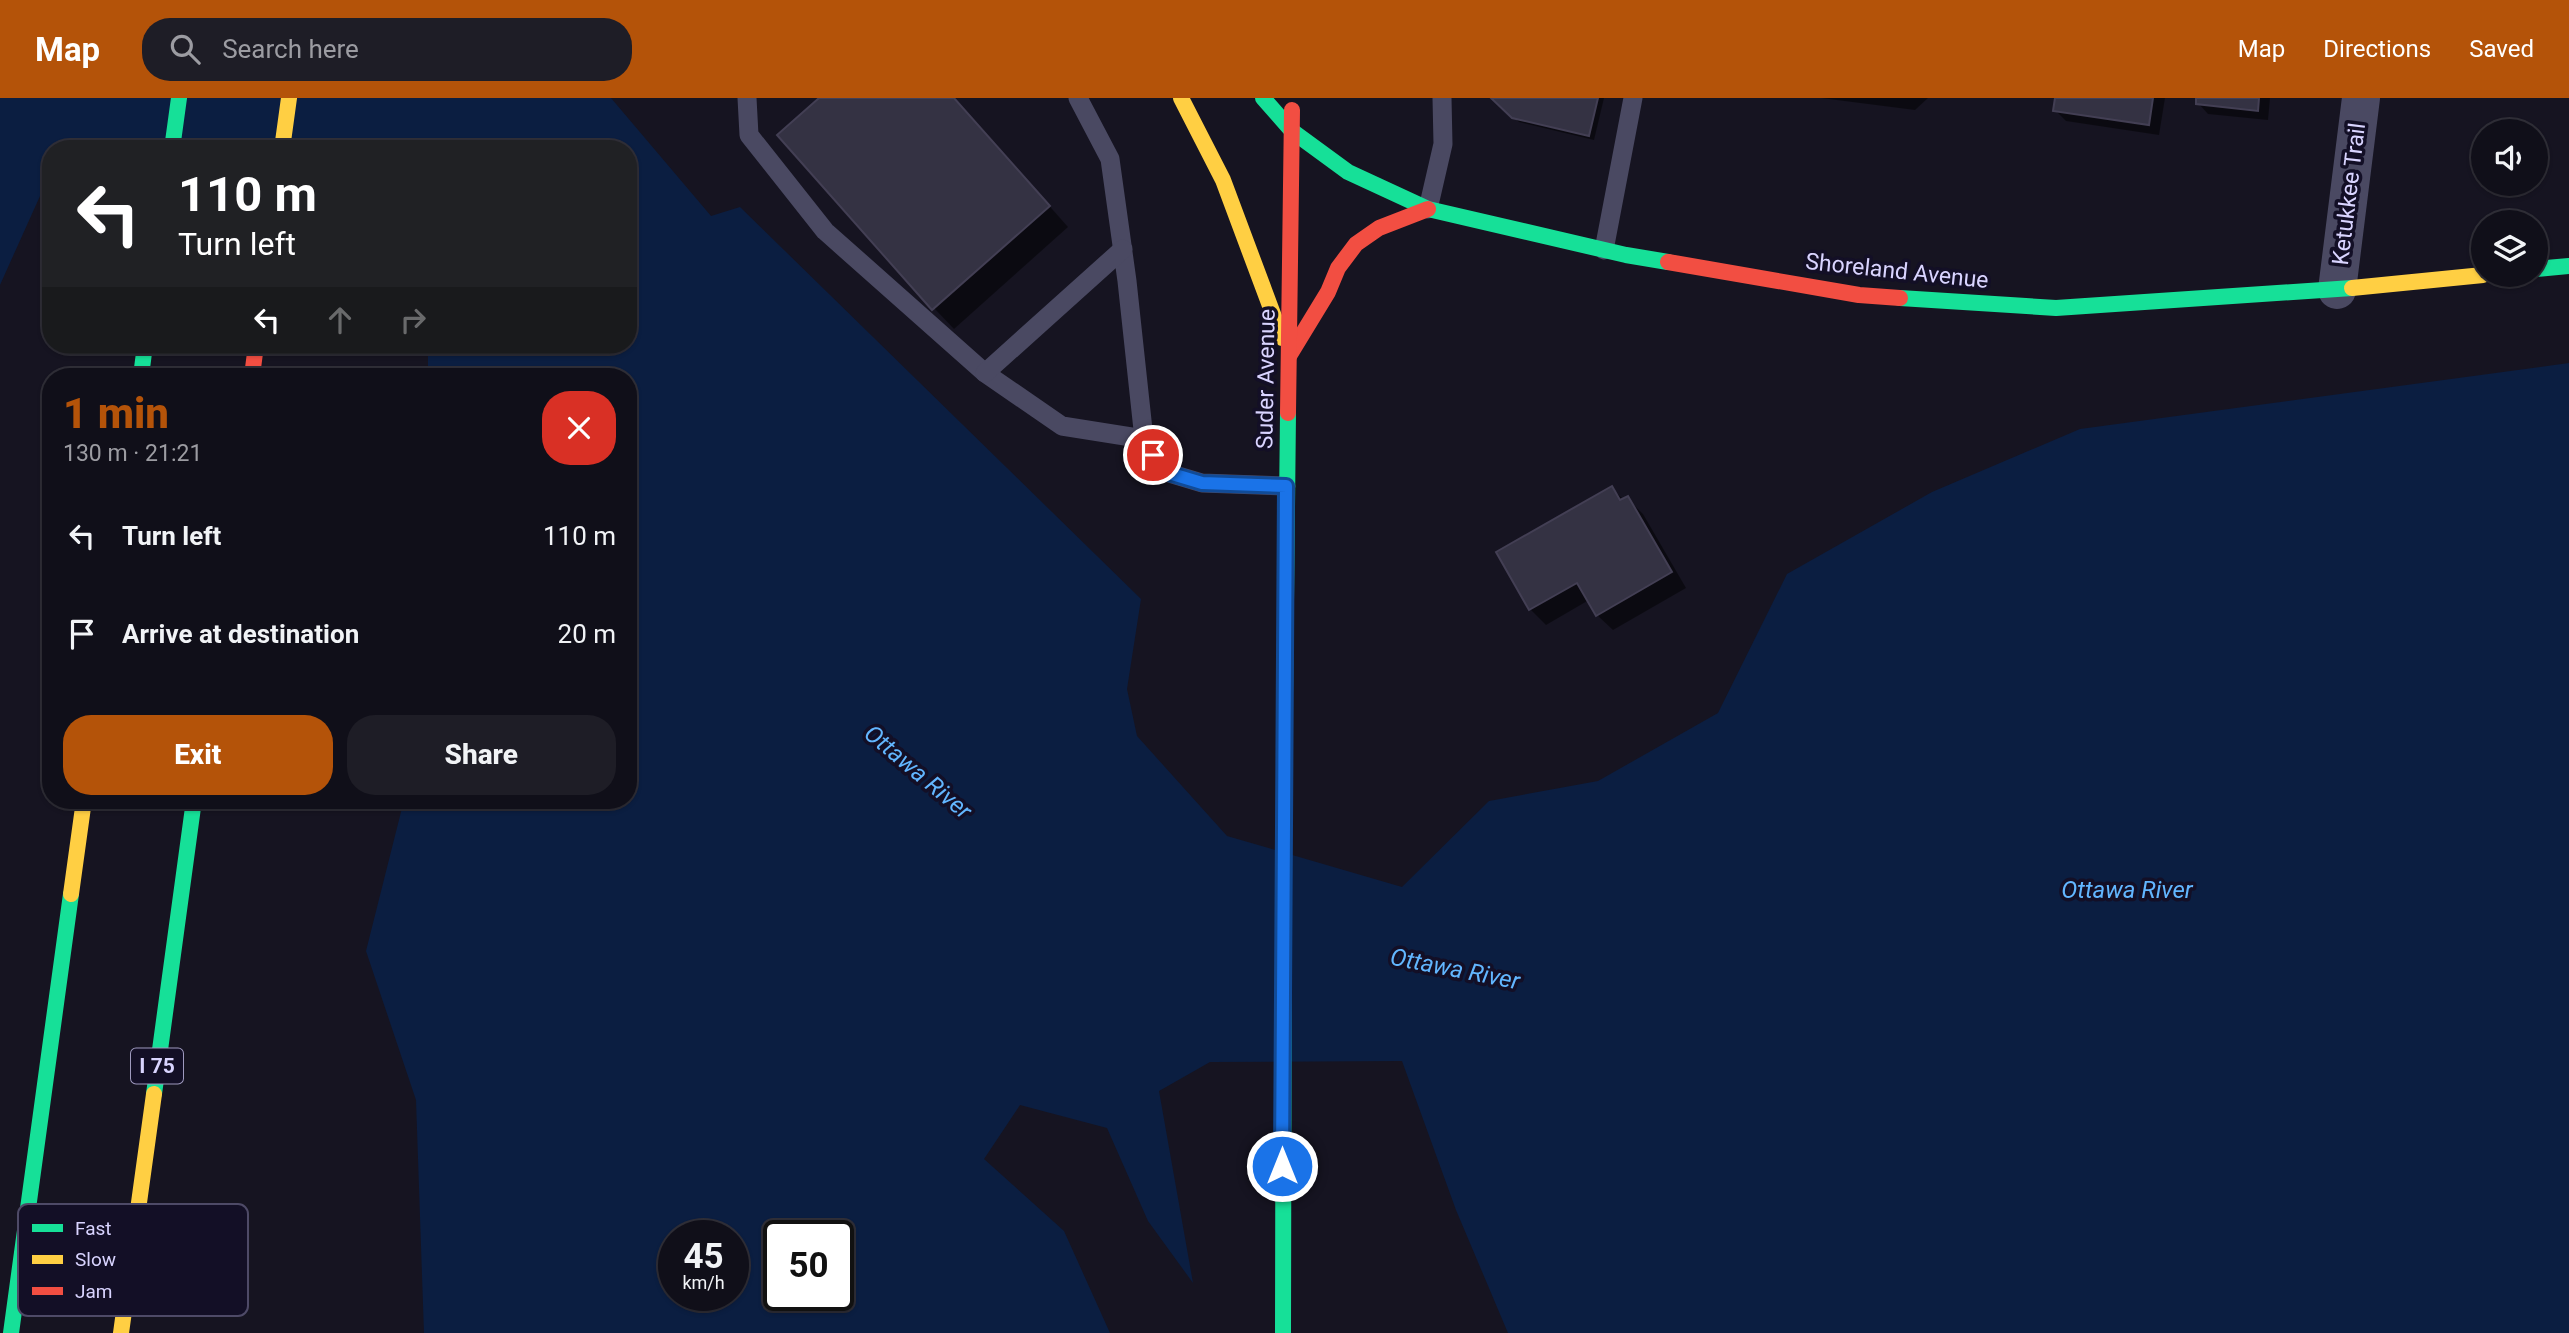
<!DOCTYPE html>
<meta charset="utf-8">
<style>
:root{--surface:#100f19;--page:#1e1d26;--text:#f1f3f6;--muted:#9c9ca2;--line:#302f38;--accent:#b45309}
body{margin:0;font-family:Roboto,sans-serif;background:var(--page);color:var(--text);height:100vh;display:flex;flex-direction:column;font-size:26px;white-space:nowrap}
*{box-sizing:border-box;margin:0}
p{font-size:23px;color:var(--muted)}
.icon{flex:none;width:38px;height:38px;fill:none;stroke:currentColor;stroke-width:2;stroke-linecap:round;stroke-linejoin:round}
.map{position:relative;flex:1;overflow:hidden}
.drawer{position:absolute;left:42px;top:270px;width:595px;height:441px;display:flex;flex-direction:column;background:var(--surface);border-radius:28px;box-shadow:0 2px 5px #0004,0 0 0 2px var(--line)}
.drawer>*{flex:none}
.top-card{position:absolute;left:42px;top:42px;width:595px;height:214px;border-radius:28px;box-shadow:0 2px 5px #0004,0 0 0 2px var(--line);background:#202124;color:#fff;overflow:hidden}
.controls{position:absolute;left:2471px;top:21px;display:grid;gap:14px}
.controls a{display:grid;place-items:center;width:77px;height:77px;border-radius:50%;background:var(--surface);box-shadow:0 2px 5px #0004,0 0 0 2px var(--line);font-size:35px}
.speed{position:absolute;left:658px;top:1122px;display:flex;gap:14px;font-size:35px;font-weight:700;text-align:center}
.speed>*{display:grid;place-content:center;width:91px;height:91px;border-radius:50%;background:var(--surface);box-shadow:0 2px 5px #0004,0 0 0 2px var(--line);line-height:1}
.speed small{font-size:18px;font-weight:400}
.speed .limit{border:4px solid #111;border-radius:10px;background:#fff;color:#111}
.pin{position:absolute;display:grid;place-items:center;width:60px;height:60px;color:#fff;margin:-30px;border:4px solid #fff;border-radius:50%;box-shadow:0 2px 7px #0007}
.me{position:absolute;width:77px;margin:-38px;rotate:0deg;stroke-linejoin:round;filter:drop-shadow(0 0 5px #0008)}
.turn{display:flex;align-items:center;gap:24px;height:147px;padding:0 21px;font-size:32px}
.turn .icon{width:91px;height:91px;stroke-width:2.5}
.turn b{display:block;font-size:49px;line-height:60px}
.lanes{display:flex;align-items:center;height:66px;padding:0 21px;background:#0003;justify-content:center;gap:35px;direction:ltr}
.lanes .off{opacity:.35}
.round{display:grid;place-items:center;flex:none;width:74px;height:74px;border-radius:28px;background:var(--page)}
.headline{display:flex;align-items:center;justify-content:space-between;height:119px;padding:0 21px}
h1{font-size:42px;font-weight:800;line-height:52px;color:var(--accent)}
.action{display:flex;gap:14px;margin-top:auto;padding:14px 21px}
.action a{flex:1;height:80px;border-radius:28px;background:var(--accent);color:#fff;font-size:28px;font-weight:800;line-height:80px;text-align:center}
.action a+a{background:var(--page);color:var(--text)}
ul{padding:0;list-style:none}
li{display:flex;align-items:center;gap:21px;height:98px;padding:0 21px}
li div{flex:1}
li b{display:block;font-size:26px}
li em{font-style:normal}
header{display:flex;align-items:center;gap:42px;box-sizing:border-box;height:98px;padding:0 35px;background:var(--accent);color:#fff}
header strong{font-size:33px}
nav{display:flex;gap:38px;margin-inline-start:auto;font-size:24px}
.search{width:490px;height:63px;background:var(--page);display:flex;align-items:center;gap:18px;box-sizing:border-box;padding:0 24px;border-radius:28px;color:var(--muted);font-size:26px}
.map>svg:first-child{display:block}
.water{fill:#0b1e41;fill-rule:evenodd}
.shadow{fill:#0007}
.building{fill:#343243;stroke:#433f54;stroke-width:2}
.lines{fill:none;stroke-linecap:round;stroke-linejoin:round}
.lane{stroke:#4a4962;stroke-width:19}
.street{stroke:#4a4962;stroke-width:38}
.fast{stroke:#16e098;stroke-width:16}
.slow{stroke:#ffcf43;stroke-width:16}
.jam{stroke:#f24e42;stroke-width:16}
.route-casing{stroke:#114b97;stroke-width:18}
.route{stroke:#1a73e8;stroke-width:12}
.labels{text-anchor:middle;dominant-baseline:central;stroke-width:7;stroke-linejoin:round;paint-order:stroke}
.shield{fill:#130f26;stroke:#9e99be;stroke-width:2}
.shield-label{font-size:21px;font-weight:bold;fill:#d9d4ff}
.street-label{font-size:23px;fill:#d9d4ff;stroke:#130f26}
.water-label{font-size:24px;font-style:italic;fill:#62b6ff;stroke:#130f26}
.key{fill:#130f26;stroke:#4e4a67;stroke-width:2}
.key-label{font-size:19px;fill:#d9d4ff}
</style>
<header>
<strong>Map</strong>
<div class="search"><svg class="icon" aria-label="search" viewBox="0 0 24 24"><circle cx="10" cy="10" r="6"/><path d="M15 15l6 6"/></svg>Search here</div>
<nav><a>Map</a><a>Directions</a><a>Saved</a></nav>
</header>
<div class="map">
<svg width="2569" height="1235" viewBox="0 0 2569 1235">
<rect width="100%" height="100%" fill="#161421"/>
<path class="water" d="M0 0H611L711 118 740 109 1141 501 1127 591 1137 638 1227 738 1402 789 1489 703 1598 683 1718 615 1787 476 1932 394 2080 331 2569 265V1235H1508L1456 1112 1402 963 1210 964 1159 993 1193 1185 1148 1123 1107 1030 1020 1007 984 1061 1064 1133 1110 1235H424L416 1002 366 853 404 702H628V278H428V247H628V51H51V78H49L0 187ZM674 1138H733V1197H674ZM779 1138H838V1197H779Z"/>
<g class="shadow">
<path d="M822 0H954L1068 129 954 231 934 210Z"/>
<path d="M1494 0H1604L1594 42 1519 24Z"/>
<path d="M1821 0H1928L1915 12Z"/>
<path d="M2057 0H2165L2159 37 2066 23 2055 12Z"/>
<path d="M2198 0H2270L2268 22 2208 16 2198 5Z"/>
<path d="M1612 391 1624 402 1627 400 1643 416 1686 490 1613 532 1597 517 1589 502 1546 527 1530 511Z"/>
</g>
<g class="building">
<path d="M819 0H954L1050 108 932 212 777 37Z"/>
<path d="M1491 0H1598L1589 38 1512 20Z"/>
<path d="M2055 0H2153L2149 27 2053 13Z"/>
<path d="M2196 0H2259L2258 13 2196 6Z"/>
<path d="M1612 388 1620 402 1628 398 1672 474 1596 518 1577 485 1529 512 1496 454Z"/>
</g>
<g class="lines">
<g class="lane">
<path d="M747 0 749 37 825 133 985 275 1062 328 1144 341"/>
<path d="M1078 0 1110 61 1127 183 1144 341 1162 373 1202 385 1286 388"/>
<path d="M1428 111 1443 46 1442 0"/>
<path d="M1604 152 1633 0"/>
<path d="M985 275 1123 151"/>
</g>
<path class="street" d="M2337 192 2361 0"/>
<g class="fast">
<path d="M1263 0 1292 33 1348 74 1428 111 1626 157 1668 164"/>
<path d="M172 51 179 0"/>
<path d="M2536 171 2569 168"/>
<path d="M1900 200 2056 210 2352 190"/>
<path d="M141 278 145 247"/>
<path d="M154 996 194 702"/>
<path d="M11 1235 71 796"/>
<path d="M1283 1235 1284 690 1288 315"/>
</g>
<g class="slow">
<path d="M1181 0 1223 82 1282 240"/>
<path d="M282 51 289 0"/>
<path d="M2352 190 2483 177"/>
<path d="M71 796 84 702"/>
<path d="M121 1235 154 996"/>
</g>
<g class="jam">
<path d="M1668 164 1859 197 1900 200"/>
<path d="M1289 258 1328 194 1338 170 1356 146 1379 130 1428 111"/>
<path d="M252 278 256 247"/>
<path d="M1288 315 1292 12"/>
</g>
</g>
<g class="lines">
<g class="route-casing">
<path id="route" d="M1153 357 1162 373 1202 385 1286 388 1282 1068"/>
</g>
<use href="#route" class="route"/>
</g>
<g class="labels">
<rect class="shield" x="131" y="950.5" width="52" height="35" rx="5"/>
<g class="shield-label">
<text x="157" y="968">I 75</text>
</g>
<g class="street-label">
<text transform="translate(2349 96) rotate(-83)">Ketukkee Trail</text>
<text transform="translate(1897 173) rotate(6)">Shoreland Avenue</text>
<text transform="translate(1266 281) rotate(-89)">Suder Avenue</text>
</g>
<g class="water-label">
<text transform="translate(918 674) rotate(40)">Ottawa River</text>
<text x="2127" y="792">Ottawa River</text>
<text transform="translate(1455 871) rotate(11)">Ottawa River</text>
</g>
</g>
<rect x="18" y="1106" width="230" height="112" rx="10" class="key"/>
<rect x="32" y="1126" width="31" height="8" fill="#16e098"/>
<rect x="32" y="1157" width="31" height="9" fill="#ffcf43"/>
<rect x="32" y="1189" width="31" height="8" fill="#f24e42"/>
<g class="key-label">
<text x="75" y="1137">Fast</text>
<text x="75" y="1168">Slow</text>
<text x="75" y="1200">Jam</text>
</g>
</svg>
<div class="controls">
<a><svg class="icon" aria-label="sound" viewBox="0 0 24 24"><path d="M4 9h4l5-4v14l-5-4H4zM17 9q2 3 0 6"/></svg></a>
<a><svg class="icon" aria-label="layers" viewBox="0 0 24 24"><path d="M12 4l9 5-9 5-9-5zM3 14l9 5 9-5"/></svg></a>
</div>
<div class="speed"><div>45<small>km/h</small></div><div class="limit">50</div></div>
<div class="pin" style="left:1153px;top:357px;background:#d93025"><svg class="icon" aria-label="arrive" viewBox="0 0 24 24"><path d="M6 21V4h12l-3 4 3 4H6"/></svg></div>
<svg class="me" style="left:1282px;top:1068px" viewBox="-20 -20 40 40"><circle r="17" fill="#1a73e8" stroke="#fff" stroke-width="3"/><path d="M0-11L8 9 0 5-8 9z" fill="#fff"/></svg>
<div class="top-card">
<div class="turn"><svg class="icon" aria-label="left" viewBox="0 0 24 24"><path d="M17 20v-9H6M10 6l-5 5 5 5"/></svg><div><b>110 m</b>Turn left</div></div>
<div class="lanes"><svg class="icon" aria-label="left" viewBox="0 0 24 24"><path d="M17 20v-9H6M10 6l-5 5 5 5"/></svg><svg class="icon off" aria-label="ahead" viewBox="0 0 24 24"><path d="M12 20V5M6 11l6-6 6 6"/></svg><svg class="icon off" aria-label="right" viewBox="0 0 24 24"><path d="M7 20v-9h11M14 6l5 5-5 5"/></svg></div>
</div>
<section class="drawer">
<div class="headline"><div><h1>1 min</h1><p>130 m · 21:21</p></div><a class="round" style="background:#d93025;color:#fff"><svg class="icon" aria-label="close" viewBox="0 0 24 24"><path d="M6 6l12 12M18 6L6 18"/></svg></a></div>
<ul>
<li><svg class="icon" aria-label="left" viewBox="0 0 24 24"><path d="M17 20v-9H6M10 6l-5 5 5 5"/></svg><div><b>Turn left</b></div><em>110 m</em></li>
<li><svg class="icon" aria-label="arrive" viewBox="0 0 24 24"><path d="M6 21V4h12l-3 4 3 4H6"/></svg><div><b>Arrive at destination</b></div><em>20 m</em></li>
</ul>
<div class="action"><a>Exit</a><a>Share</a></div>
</section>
</div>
